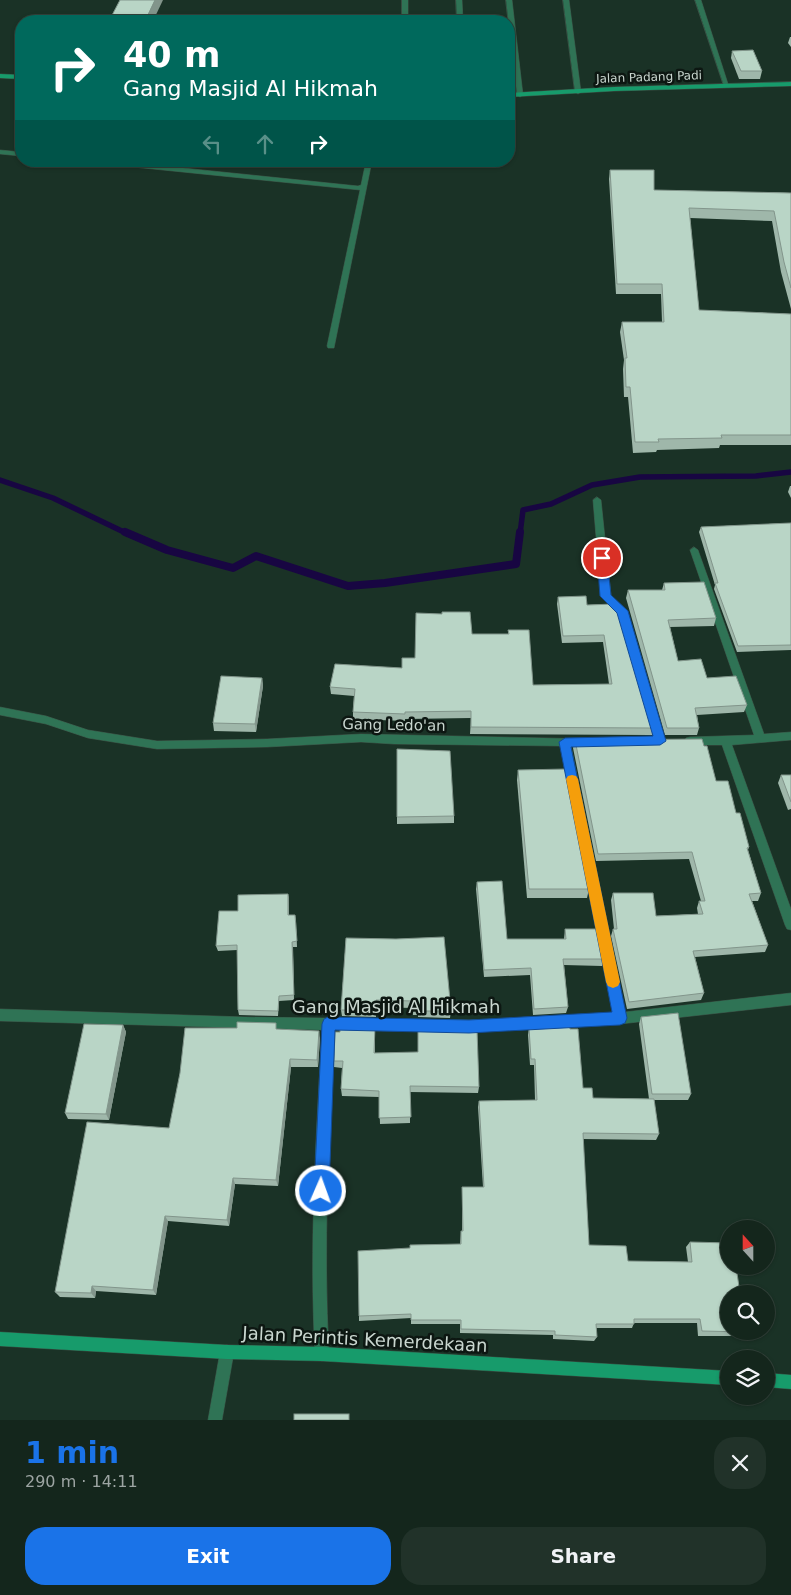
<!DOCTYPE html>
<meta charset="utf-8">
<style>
:root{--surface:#14261c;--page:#213229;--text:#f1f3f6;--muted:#9da5a3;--line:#33433b;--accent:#1a73e8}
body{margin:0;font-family:"DejaVu Sans",sans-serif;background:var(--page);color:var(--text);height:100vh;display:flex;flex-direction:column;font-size:19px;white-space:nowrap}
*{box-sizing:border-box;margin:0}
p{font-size:16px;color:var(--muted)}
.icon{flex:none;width:28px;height:28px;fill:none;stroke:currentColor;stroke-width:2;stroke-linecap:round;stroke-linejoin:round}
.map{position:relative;height:1420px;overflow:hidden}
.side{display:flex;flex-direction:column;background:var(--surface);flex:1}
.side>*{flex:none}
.guide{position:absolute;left:15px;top:15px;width:500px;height:152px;border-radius:20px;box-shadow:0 1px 4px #0004,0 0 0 1px var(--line);background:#00695c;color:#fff;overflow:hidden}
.needle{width:32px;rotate:339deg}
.tools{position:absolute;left:720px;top:1220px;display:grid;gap:10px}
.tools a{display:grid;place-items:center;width:55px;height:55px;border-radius:50%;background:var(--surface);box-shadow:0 1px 4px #0004,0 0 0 1px var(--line);font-size:25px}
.pin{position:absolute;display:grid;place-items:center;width:42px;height:42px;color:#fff;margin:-21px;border:2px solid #fff;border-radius:50%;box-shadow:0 1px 5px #0007}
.me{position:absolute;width:55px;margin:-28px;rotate:2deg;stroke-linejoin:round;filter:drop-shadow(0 0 4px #0008)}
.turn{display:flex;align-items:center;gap:18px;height:105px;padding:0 25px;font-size:22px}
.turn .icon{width:65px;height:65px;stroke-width:2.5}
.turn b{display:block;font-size:35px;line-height:42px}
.lanes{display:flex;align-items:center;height:48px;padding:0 25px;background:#0003;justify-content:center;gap:25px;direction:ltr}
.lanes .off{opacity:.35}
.round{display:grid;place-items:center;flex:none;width:52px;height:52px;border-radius:20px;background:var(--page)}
.head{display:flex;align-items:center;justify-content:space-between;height:85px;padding:0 25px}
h1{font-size:30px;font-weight:800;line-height:38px;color:var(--accent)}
.action{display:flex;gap:10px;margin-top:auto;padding:10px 25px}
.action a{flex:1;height:58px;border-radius:20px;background:var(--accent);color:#fff;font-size:20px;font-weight:800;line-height:58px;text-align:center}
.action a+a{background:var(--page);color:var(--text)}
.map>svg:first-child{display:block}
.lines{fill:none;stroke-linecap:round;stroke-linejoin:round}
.stream-far1{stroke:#180642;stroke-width:5.5}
.stream{stroke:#180642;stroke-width:8}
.minor-casing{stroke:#3a5044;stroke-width:1}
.secondary-casing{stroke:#3a5044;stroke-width:1}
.minor{fill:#2f7355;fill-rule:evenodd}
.secondary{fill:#179b6b;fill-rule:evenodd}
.wall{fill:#9fb7aa}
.shaded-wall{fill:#82958b}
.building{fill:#b9d5c6;stroke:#82958b}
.route{fill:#1a73e8;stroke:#114b97}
.slow{fill:#f59e0b}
.labels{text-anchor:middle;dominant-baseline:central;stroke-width:5;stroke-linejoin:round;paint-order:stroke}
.far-street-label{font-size:12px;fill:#c9d6cf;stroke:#0d1712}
.street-label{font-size:15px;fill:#c9d6cf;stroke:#0d1712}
.near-street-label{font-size:18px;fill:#c9d6cf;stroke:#0d1712}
</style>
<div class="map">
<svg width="791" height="1420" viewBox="0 0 791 1420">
<rect width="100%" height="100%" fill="#1a3226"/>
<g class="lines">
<g class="stream-far1">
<path d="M0 480 53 498 128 534"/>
<path d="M520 534 523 510 551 504 592 485 640 477 756 476 791 472"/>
</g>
<path class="stream" d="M125 532 167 550 233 568 256 556 348 586 385 583 516 564 520 532"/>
<g class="minor-casing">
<g id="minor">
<rect x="402" y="0" width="6" height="21"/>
<path d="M456 0H462L463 21H457Z"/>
<path d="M506 0H512L523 95 520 97 517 95Z"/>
<path d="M563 0H569L581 92 578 94 575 92Z"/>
<path d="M695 0H701L729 87 724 86Z"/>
<path d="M0 150 21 152V156L0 154Z"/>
<path d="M91 161H115L358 186 361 185 366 161H372L334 348H328L327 346 360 190 94 163Z"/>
<path d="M597 497 601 500 611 596 627 611 665 741 664 744H656L655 741 618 613 601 597 593 500Z"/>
<path d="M694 547 698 550 764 734 791 732V740L732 745 791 909V930L787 929 785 925 722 745H690L686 744 685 741 686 738 690 737 754 735 690 550Z"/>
<path d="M0 707 46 716 88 730 157 741 267 739 361 734 592 739 593 742 592 745 571 746 625 1012 791 993V1005L620 1024 469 1032 334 1030C329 1138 323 1246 329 1354L327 1359 322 1361 317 1359 315 1354C309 1246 316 1138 322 1030L0 1021V1009L245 1017 469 1020 613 1013 561 746 394 744 361 742 267 747 157 749 88 738 46 724 0 715Z"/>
<path d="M227 1345 232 1347 234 1352 222 1420H208L220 1352 222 1347Z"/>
</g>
</g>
<g class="secondary-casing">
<g id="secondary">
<path d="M0 74 21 75V79L0 78Z"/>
<path d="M791 82V86L614 91 509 97V93L614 87Z"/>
<path d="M0 1332 227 1345 322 1347 729 1371V1385L322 1361 227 1359 0 1346Z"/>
<path d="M766 1373 791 1375V1389L766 1387Z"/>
</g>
</g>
<use href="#minor" class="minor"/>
<use href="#secondary" class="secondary"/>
</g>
<g class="wall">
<path d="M790 37H791V47L788 43Z"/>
<path d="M732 51 762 71 760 79H739L731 58Z"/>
<path d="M610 170 654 190 791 193V309L781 272 772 221 690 218 699 310 791 314V445H720L719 448 657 450 656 452 633 453 628 397H624L623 369 624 360 620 332 622 322H662L661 294H616L609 179Z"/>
<path d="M790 486H791V498L788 492Z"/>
<path d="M791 523V650L737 652 714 589 715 585 699 532 701 527Z"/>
<path d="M664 583 716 618 714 626 670 627 678 661 707 678 747 705 744 712 697 715 699 728 697 735H665L626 598 628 590H662Z"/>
<path d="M558 597 587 605 615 604 653 728 652 735 470 734 471 718 405 719V721L353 719V712L354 696 331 694 330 687 402 668 415 658 472 634H508V630L533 685 609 684 603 642 562 643 557 604Z"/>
<path d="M262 678 263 686 256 732 214 731 213 723Z"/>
<path d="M575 740 704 746 716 781 736 813 749 847 748 850 761 893 758 901H752L768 945 765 952 695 957 704 993 701 1000 627 1009 611 936 613 929H614L611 900 613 893 656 916 698 914 697 908 699 901H701L689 859 596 861 573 748Z"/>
<path d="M397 749 454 816V823L397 824Z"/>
<path d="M518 770 589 889 587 898H527L517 780Z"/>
<path d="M781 775H791V809L788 810 778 783Z"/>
<path d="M477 882 507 939H564L565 929 604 959 602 966 564 965 568 1007 566 1013 533 1015 530 975 484 977 476 889Z"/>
<path d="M288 894 289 899V915H295L296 920 297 947H293L294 1000 279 1001 278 1016 239 1015 238 1010 237 950 218 951 216 946 238 911Z"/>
<path d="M346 938 451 1011 450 1018 418 1017V1015H413L412 1008 376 1007V1017L342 1016 341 1010Z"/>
<path d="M641 1017 691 1094 688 1100H654L659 1134 656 1140 583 1139 589 1245 628 1261 688 1262 686 1247 690 1242 746 1332 742 1336H698L697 1323H634L632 1328H596L597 1337 594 1341 553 1339V1335L460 1333V1324H411V1318L359 1321V1316L410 1248 460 1244 461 1231H462V1187H483L478 1107 479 1101 535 1100 534 1065H530L528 1035 529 1028H534L535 1024 570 1029 583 1088 593 1098 649 1099 639 1024Z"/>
<path d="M123 1025 126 1032 109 1120 68 1119 65 1113Z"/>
<path d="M375 1026V1053L479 1087 478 1093 410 1092V1123L380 1124 379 1097 342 1096 341 1089 342 1068 334 1067V1061L340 1032Z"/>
<path d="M277 1029 320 1038 318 1067H291L278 1186 235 1184 229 1226 168 1221 156 1295 96 1291 95 1298 60 1297 55 1292 169 1128Z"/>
</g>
<g class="shaded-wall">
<path d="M155 0H163L153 21H145Z"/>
<path d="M262 678 263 686 256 732 255 724Z"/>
<path d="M288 894 289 899 288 921Z"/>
<path d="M292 942 293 947 294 1000V995Z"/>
<path d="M123 1025 126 1032 109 1120 106 1114Z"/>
<path d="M319 1031 320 1038 318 1067 317 1060Z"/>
<path d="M290 1059 291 1067 278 1186 276 1180Z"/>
<path d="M233 1178 235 1184 229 1226 227 1220Z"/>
<path d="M165 1216 168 1221 156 1295 153 1290Z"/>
<path d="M92 1286 96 1291 95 1298 91 1293Z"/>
</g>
<g class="building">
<path d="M120 0H155L145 21H109Z"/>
<path d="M753 50 762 71H741L732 51Z"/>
<path d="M610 170H654V190L791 193V288L784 262 774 211 689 208 699 310 791 314V435H721L722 438 658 439 659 442H635L630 387H626L625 358H627L622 322H664L662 284H617Z"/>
<path d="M791 523V645L738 646 715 583H718L701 527Z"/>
<path d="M704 582 716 618 668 620 678 661 701 659 707 678 736 676 747 705 695 708 699 728H667L628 590H665L664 583Z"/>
<path d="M586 596 587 605 615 604 618 607 653 728 471 727V711L405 712V714L353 712 355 689 330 687 335 664 402 668V658H415L416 613 442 614V612H470L472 634H509L508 630H529L533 685 612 684 604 635 563 636 558 597Z"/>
<path d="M221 676 262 678 255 724 213 723Z"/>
<path d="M702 739 704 746H707L716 781H728L736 813H740L749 847 747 848 761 893 749 894 768 945 693 951 704 993 629 1002 613 929H617L613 893H653L656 916 703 914 699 901H705L692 852 598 854 575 740Z"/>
<path d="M397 749 450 751 454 816 397 817Z"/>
<path d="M567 769 589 889H529L518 770Z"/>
<path d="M781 775H791V802Z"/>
<path d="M502 881 507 939H566L565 929H598L604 959H563L568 1007 534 1009 531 968 484 970 477 882Z"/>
<path d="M288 894V915H295L297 941 292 942 294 995 279 996 278 1011 238 1010 237 945 216 946 219 911H238V895Z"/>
<path d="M444 937 451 1011H418L419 1008H413V1001L376 1000V1010H341L346 938 396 939Z"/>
<path d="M678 1013 691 1094H652L641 1017Z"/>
<path d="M237 1022 276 1023V1029L319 1031 317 1060 290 1059 276 1180 233 1178 227 1220 165 1216 153 1290 92 1286 91 1293 55 1292 87 1122 169 1128 180 1073 185 1028H237Z"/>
<path d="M569 1022 570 1029H578L583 1088H592L593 1098 654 1099 659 1134 583 1133 589 1245 626 1246 628 1261 692 1262 690 1242 729 1243V1266H736L740 1294H729V1331L746 1332 702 1331 700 1319H634V1324H596L597 1337 555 1335V1331L461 1329V1320H411V1314L359 1316 358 1251 410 1248V1245L461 1244V1231H463L462 1187H484L479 1101 537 1100 535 1059H531L529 1028H535V1024Z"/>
<path d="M84 1024 123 1025 106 1114 65 1113Z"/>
<path d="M340 1025 375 1026 374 1053 418 1052V1027L477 1030 479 1087 410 1086 411 1117 379 1118V1091L341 1089 343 1061H334L335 1032H340Z"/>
<rect x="294" y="1414" width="55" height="6"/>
</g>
<path class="route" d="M602 554 607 558 611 595 628 611 666 741 660 745 571 747 627 1018 625 1023 620 1025 469 1033 335 1030 329 1191 327 1197 321 1199 316 1197 314 1191 322 1024 324 1019 328 1017 469 1020 612 1012 559 742 565 738 653 736 617 613 600 596 597 558Z"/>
<path class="slow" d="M572 775 576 776 578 779 620 982 618 986 613 988 608 986 606 982 566 779 568 776Z"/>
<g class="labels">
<g class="far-street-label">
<text transform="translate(649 77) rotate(-2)">Jalan Padang Padi</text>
</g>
<g class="street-label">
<text transform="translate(394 725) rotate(1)">Gang Ledo'an</text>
</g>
<g class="near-street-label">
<text x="396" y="1006">Gang Masjid Al Hikmah</text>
<text transform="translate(365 1339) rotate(3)">Jalan Perintis Kemerdekaan</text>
</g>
</g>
</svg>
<div class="tools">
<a><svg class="needle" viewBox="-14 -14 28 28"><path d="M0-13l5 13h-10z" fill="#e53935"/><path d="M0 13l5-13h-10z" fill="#9da5a3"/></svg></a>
<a><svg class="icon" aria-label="search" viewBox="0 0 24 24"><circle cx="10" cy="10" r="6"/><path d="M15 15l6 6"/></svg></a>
<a><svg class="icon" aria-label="layers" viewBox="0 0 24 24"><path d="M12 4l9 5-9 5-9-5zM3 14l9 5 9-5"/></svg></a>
</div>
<div class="pin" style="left:602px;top:558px;background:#d93025"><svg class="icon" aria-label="arrive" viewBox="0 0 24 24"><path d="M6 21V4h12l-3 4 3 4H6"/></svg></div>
<svg class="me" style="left:321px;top:1191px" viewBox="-20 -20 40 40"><circle r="17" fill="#1a73e8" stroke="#fff" stroke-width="3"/><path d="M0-11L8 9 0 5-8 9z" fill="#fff"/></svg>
<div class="guide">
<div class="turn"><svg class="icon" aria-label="right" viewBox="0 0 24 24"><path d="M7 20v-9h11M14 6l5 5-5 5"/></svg><div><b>40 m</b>Gang Masjid Al Hikmah</div></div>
<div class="lanes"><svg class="icon off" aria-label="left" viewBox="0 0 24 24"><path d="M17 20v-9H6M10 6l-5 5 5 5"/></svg><svg class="icon off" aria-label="ahead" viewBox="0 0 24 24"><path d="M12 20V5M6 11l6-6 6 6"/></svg><svg class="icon" aria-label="right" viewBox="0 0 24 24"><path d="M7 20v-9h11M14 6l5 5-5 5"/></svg></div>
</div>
</div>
<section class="side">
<div class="head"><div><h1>1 min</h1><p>290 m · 14:11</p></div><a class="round"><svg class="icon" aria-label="close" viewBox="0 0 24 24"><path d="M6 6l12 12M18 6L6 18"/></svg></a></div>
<div class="action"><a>Exit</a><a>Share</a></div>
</section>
